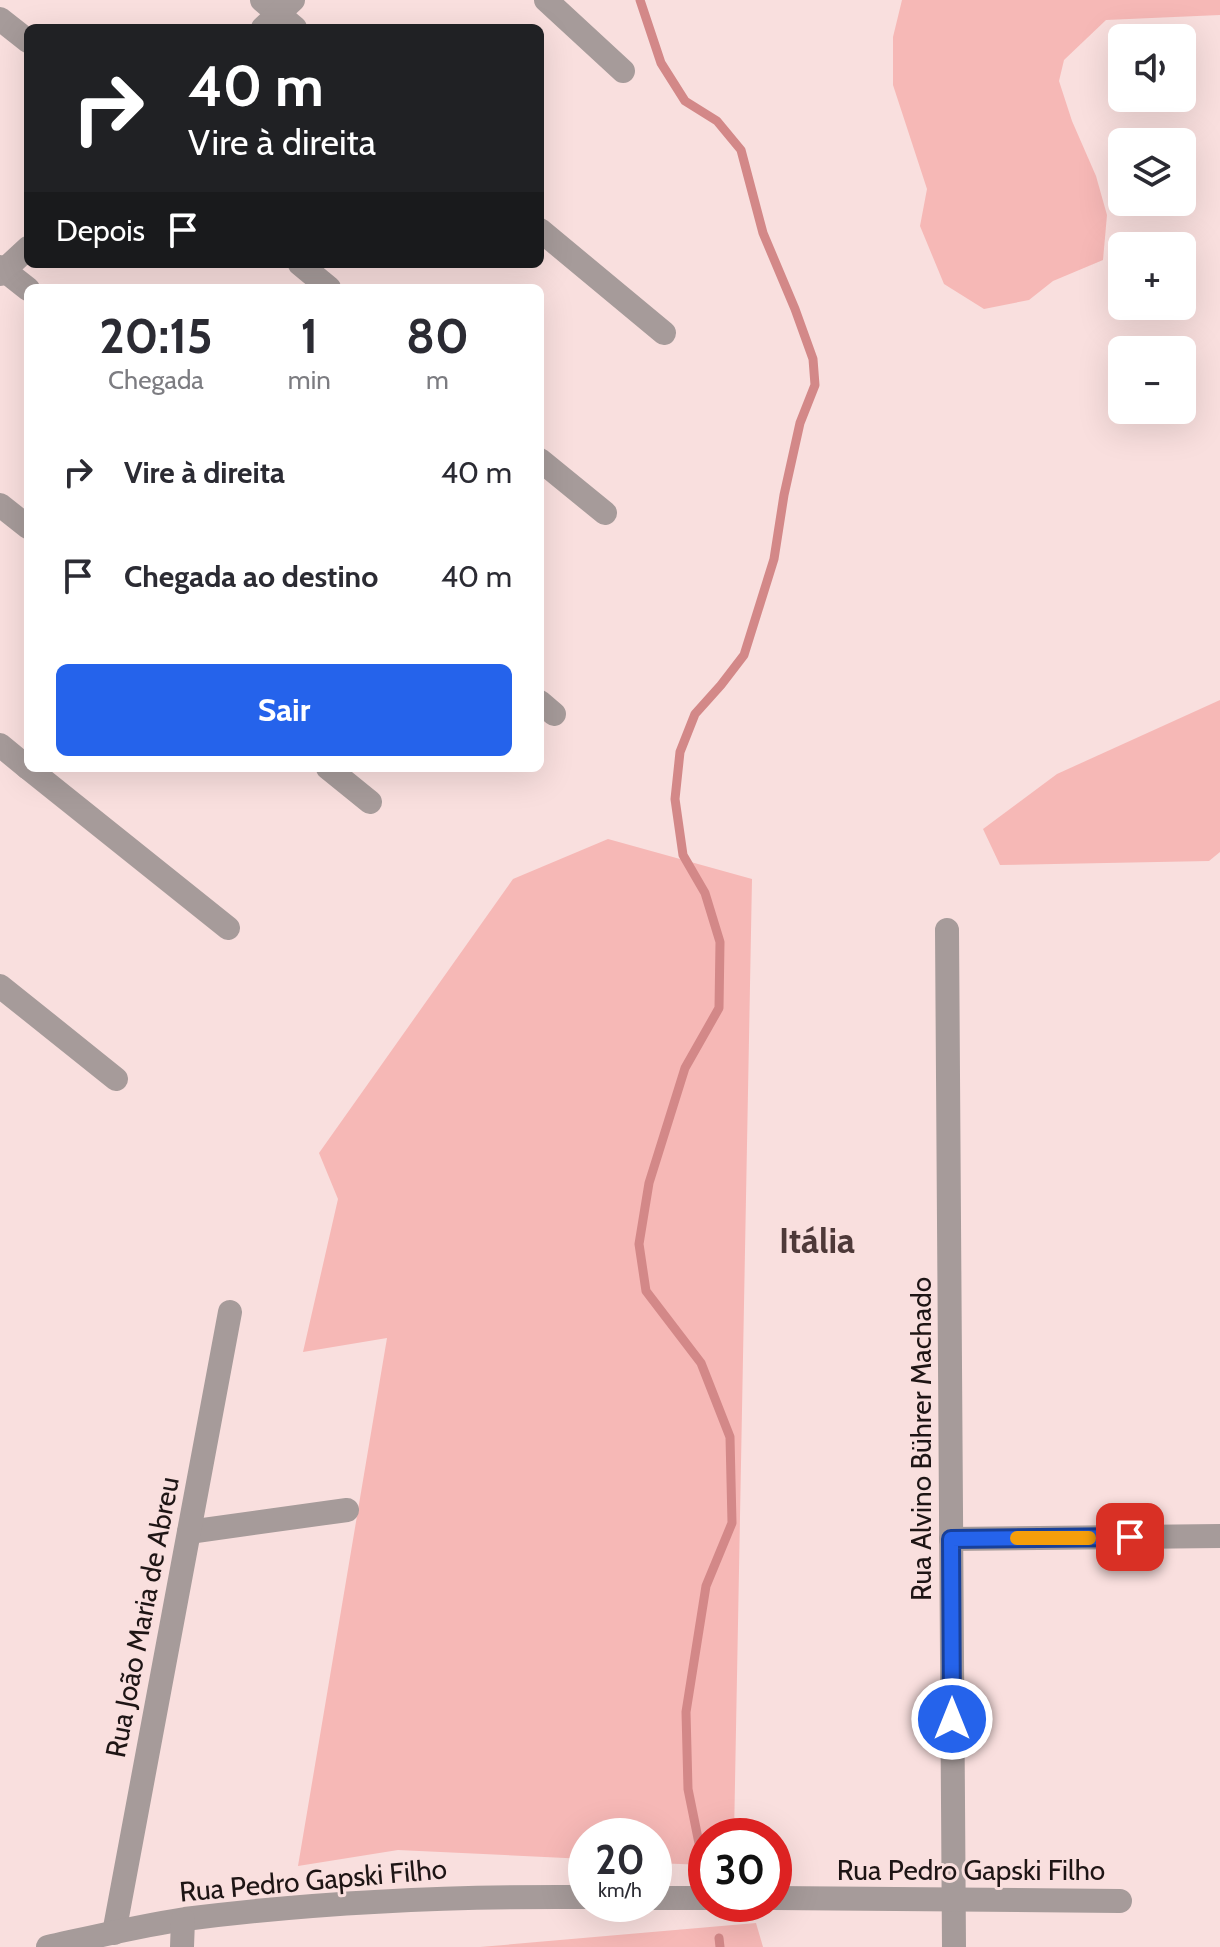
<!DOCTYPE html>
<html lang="pt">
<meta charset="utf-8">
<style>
:root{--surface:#fff;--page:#f2f2f3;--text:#2b2b33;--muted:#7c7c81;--accent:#2563eb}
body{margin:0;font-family:Cabin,sans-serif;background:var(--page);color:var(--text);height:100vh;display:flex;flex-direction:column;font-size:30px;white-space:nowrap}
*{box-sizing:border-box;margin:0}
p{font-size:26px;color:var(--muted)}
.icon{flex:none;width:44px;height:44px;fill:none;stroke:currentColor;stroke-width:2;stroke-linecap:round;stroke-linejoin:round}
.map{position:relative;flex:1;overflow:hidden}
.sheet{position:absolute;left:24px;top:284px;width:520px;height:488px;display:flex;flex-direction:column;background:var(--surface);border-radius:12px;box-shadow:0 8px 32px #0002}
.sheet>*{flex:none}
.guide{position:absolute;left:24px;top:24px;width:520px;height:244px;border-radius:12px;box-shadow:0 8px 32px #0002;background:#202124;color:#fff;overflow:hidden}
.buttons{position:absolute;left:1108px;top:24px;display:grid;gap:16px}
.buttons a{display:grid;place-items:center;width:88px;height:88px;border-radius:12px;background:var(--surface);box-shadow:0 8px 32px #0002;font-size:40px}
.speed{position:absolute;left:568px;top:1818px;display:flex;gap:16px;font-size:40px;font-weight:700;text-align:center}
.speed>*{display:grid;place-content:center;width:104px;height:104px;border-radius:50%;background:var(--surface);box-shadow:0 8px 32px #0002;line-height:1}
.speed small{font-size:20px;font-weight:400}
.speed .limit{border:12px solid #d22;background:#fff;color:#111}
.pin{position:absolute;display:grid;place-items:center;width:68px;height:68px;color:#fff;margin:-34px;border-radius:16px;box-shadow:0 4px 12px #0006}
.me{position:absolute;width:88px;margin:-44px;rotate:0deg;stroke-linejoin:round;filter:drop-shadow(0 0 6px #0008)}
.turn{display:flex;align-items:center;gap:28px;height:168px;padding:0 32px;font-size:36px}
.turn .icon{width:104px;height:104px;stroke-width:2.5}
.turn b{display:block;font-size:56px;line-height:68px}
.then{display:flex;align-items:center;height:76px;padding:0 32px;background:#0003;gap:16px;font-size:30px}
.eta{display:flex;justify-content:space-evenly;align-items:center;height:136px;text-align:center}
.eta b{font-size:48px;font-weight:700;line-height:56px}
.primary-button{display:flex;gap:16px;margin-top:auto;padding:16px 32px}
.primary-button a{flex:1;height:92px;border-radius:12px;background:var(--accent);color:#fff;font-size:32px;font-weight:700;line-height:92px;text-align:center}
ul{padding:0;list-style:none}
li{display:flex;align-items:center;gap:24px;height:104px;padding:0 32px}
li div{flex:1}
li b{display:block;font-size:30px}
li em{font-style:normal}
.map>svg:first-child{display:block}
.green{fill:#f6b8b6}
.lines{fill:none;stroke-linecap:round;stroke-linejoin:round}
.stream{stroke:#d38888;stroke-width:9}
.minor{stroke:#a69b9a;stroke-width:24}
.route-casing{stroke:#184099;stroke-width:20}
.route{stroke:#2563eb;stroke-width:14}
.slow{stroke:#f59e0b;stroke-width:14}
.labels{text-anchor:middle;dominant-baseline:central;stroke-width:6;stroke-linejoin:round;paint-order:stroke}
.street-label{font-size:28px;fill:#1e1515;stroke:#f9dfde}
.district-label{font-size:36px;font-weight:bold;fill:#4e3939;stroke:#f9dfde}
</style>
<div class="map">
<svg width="1220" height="1947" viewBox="0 0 1220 1947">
<rect width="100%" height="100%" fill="#f9dfde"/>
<g class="green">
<path d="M902 0H1220V15L1106 20 1064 60 1059 81 1072 121 1096 176 1107 215 1103 260 1053 281 1029 300 984 309 944 284 920 226 927 189 893 85V37Z"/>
<path d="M1220 700V852L1209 861 1000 865 983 829 1057 774Z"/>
<path d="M608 839 752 879 734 1836H706V1865L654 1863V1836H586V1859L398 1850 298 1866 387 1338 303 1352 338 1199 319 1153 513 879Z"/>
<path d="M756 1923 763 1947H480Z"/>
</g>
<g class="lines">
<g class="stream">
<path d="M640 0 661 63 685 101 717 121 741 150 763 233 795 309 813 359 815 385 800 423 784 495 774 559 744 655 721 685 695 714 680 752 675 799 683 855 705 893 720 942 719 1008 685 1068 649 1183 639 1244 646 1291 701 1363 730 1437 732 1523 706 1586 686 1712 688 1789 702 1858"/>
<path d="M719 1938 720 1947"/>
</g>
<g class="minor">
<path d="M262 0 295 28"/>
<path d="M546 0 623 71"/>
<path d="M0 19 28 41"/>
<path d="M263 28 293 0"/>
<path d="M540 230 664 333"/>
<path d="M300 264 329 288"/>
<path d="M0 267 28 289"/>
<path d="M0 274 28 248"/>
<path d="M540 460 605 513"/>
<path d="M0 505 28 527"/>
<path d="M540 702 554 714"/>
<path d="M0 745 28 768"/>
<path d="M28 768 228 928"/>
<path d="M328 768 370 802"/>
<path d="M947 930 954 1947"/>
<path d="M0 986 116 1079"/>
<path d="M189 1532 347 1510"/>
<path d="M951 1539 1220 1536"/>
<path d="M654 1898H706"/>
<path d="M774 1898 1120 1901"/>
<path d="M114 1933 230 1312"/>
<path d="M48 1947C93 1937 139 1926 185 1919 318 1902 452 1896 586 1897"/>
<path d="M182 1947 183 1920"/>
</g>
</g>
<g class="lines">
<g class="route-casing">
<path id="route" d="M952 1719 951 1539 1130 1537"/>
</g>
<use href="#route" class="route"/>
<path class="slow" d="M1017 1538H1089"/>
</g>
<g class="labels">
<g class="street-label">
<text transform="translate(921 1439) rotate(-90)">Rua Alvino Bührer Machado</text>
<text transform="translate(142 1617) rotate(-79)">Rua João Maria de Abreu</text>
<text x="971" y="1870">Rua Pedro Gapski Filho</text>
<text transform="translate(313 1880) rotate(-5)">Rua Pedro Gapski Filho</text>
</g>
<g class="district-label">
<text x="817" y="1240">Itália</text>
</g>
</g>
</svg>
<div class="buttons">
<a><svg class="icon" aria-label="sound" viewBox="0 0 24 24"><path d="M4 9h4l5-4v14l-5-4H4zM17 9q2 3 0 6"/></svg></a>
<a><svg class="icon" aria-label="layers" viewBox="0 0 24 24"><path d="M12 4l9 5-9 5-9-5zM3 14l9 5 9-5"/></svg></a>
<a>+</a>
<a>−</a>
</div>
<div class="speed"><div>20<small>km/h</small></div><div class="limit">30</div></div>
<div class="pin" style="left:1130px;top:1537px;background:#d93025"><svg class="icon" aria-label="arrive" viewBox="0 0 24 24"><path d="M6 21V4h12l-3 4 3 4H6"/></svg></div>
<svg class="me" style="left:952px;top:1719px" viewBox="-20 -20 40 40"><circle r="17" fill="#2563eb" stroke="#fff" stroke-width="3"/><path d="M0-11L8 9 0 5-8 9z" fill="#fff"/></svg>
<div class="guide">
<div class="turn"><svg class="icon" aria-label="right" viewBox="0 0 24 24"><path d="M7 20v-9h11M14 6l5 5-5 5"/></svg><div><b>40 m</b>Vire à direita</div></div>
<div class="then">Depois<svg class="icon" aria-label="arrive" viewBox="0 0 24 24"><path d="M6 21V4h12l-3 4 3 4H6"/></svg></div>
</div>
<section class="sheet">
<div class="eta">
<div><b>20:15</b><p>Chegada</p></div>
<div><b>1</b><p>min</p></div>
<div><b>80</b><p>m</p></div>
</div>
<ul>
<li><svg class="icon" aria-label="right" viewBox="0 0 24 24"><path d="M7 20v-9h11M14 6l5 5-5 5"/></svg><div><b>Vire à direita</b></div><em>40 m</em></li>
<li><svg class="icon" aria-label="arrive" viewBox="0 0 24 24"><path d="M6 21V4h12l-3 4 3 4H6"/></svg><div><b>Chegada ao destino</b></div><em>40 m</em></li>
</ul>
<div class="primary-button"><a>Sair</a></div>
</section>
</div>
